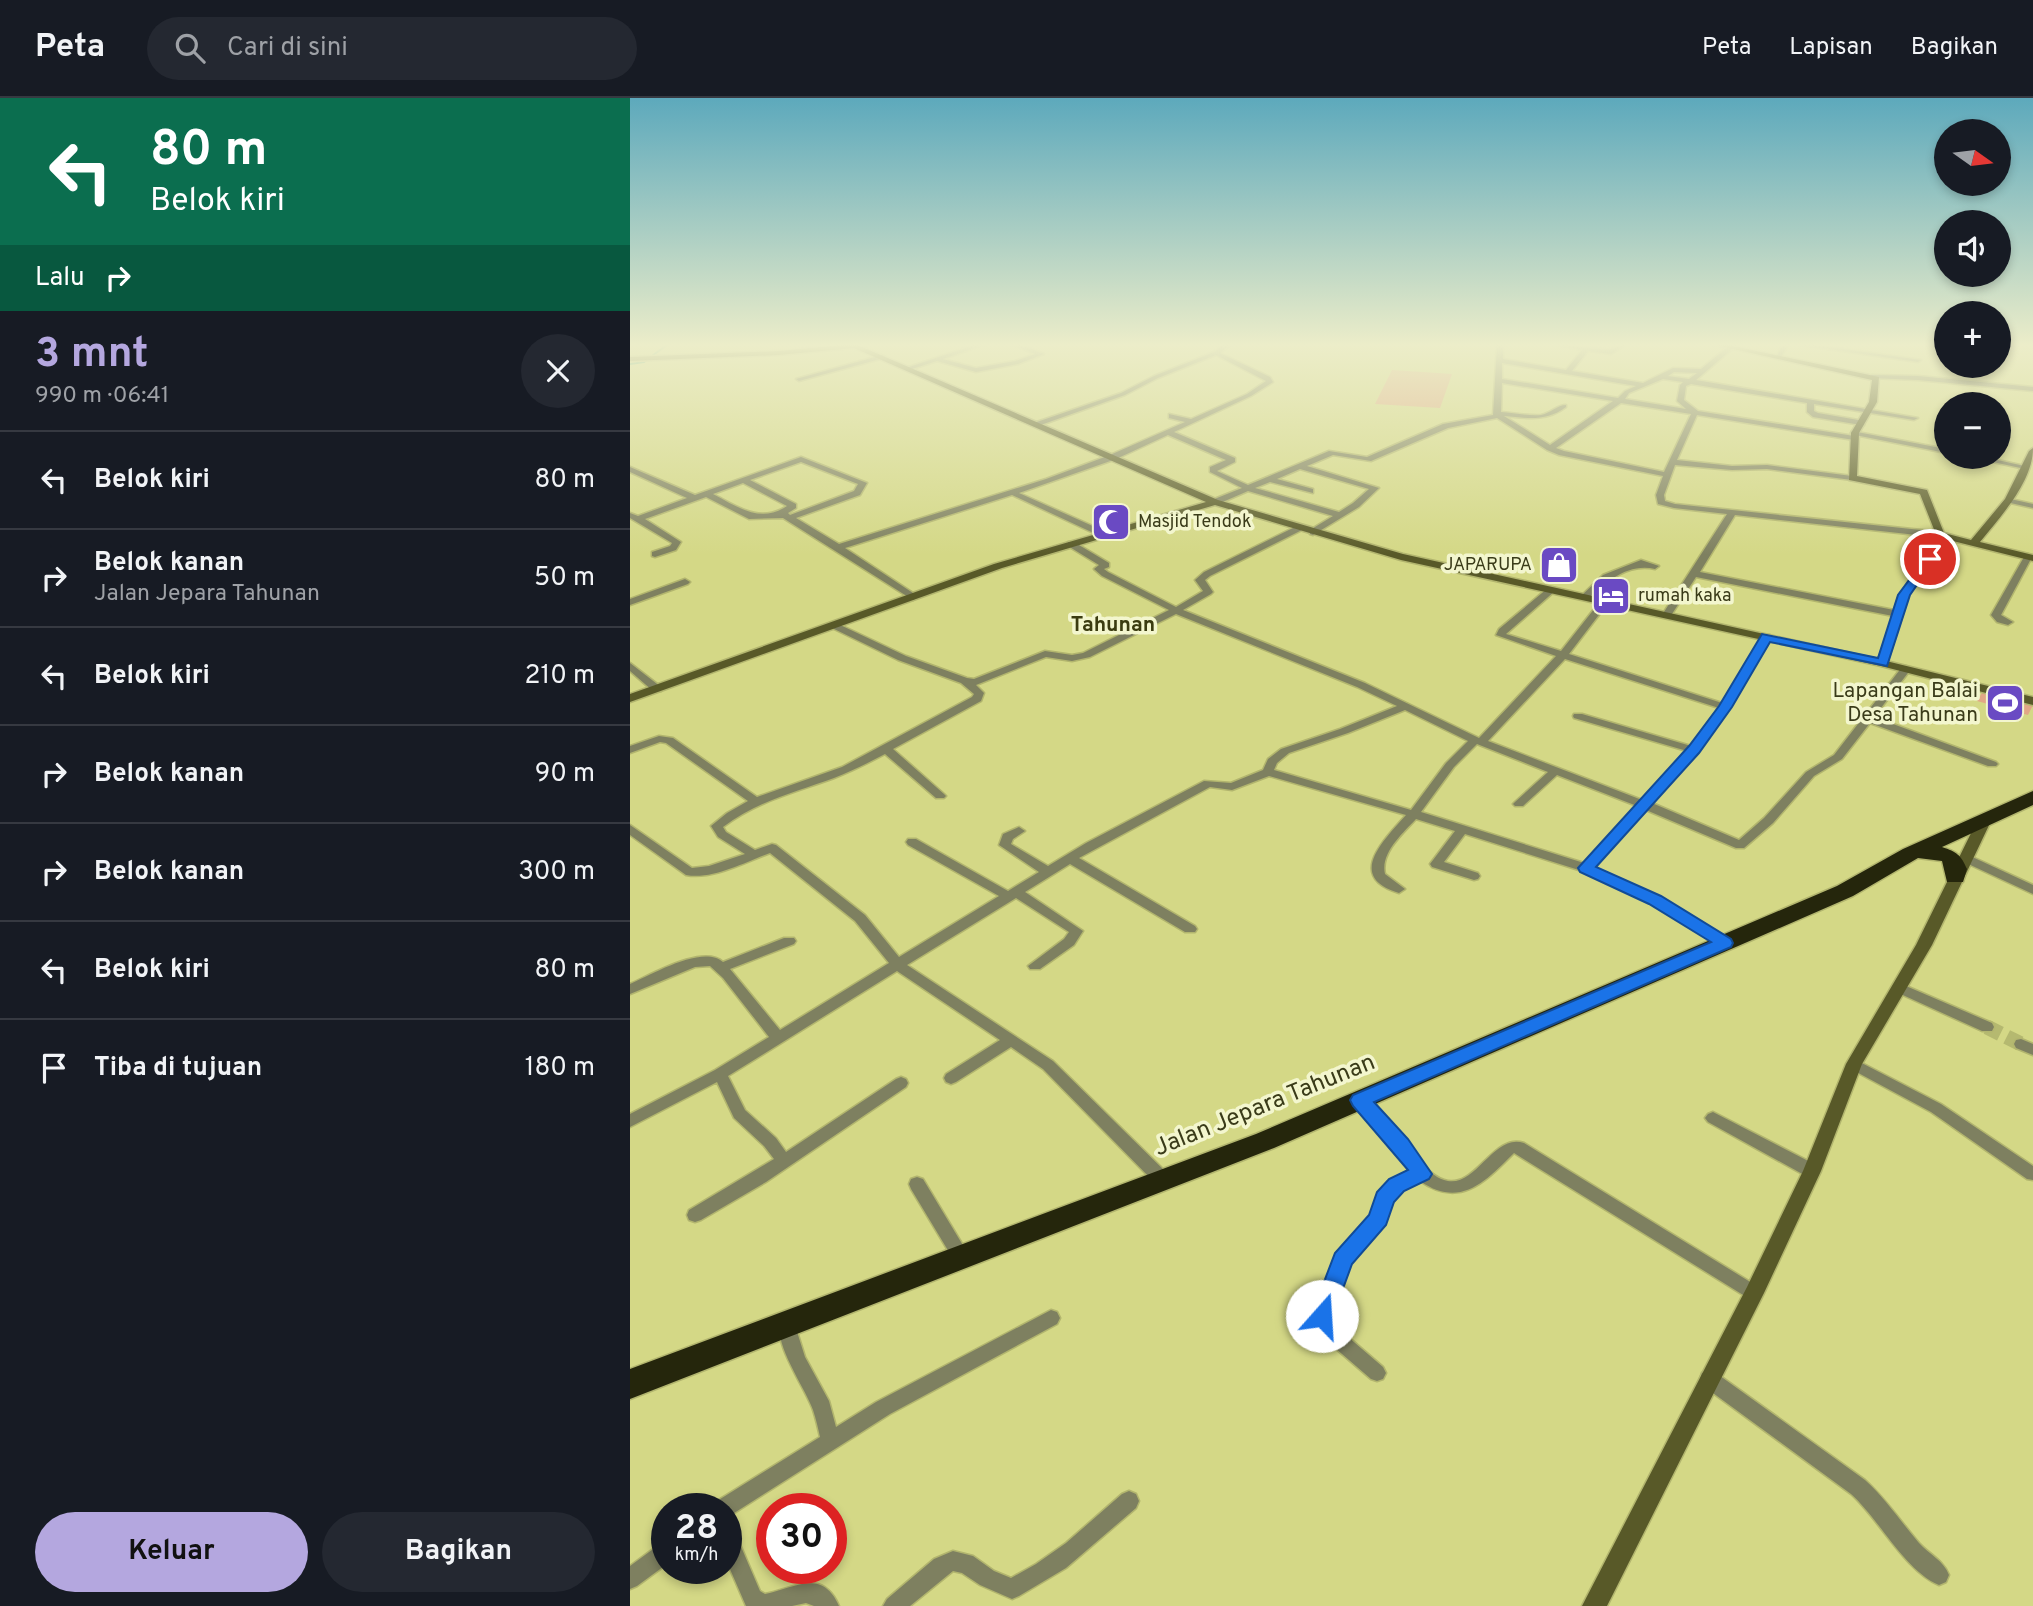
<!DOCTYPE html>
<html lang="id">
<meta charset="utf-8">
<style>
:root{--surface:#171b24;--page:#242831;--text:#f1f3f6;--muted:#9ea1a6;--line:#363941;--accent:#b4a7df}
body{margin:0;font-family:Overpass,sans-serif;background:var(--page);color:var(--text);height:100vh;display:flex;flex-direction:column;font-size:26px;white-space:nowrap}
*{box-sizing:border-box;margin:0}
p{font-size:23px;color:var(--muted)}
.icon{flex:none;width:38px;height:38px;fill:none;stroke:currentColor;stroke-width:2;stroke-linecap:round;stroke-linejoin:round}
.map{position:relative;flex:1;overflow:hidden}
.drawer{display:flex;flex-direction:column;background:var(--surface);width:630px}
.drawer>*{flex:none}
.guide{background:#0b6e4f;color:#fff;overflow:hidden}
.needle{width:46px;rotate:104deg}
.fabs{position:absolute;left:1304px;top:21px;display:grid;gap:14px}
.fabs a{display:grid;place-items:center;width:77px;height:77px;border-radius:50%;background:var(--surface);box-shadow:0 4px 10px #0003;font-size:35px}
.speed{position:absolute;left:21px;top:1395px;display:flex;gap:14px;font-size:35px;font-weight:700;text-align:center}
.speed>*{display:grid;place-content:center;width:91px;height:91px;border-radius:50%;background:var(--surface);box-shadow:0 4px 10px #0003;line-height:1}
.speed small{font-size:18px;font-weight:400}
.speed .limit{border:10px solid #d22;background:#fff;color:#111}
.pin{position:absolute;display:grid;place-items:center;width:60px;height:60px;color:#fff;margin:-30px;border:4px solid #fff;border-radius:50%;box-shadow:0 2px 7px #0007}
.me{position:absolute;width:77px;margin:-38px;rotate:19deg;stroke-linejoin:round;filter:drop-shadow(0 0 5px #0008)}
.turn{display:flex;align-items:center;gap:24px;height:147px;padding:0 35px;font-size:32px}
.turn .icon{width:91px;height:91px;stroke-width:2.5}
.turn b{display:block;font-size:49px;line-height:60px}
.then{display:flex;align-items:center;height:66px;padding:0 35px;background:#0003;gap:14px;font-size:26px}
.round{display:grid;place-items:center;flex:none;width:74px;height:74px;border-radius:37px;background:var(--page)}
.headline{display:flex;align-items:center;justify-content:space-between;height:119px;padding:0 35px}
h1{font-size:42px;font-weight:700;line-height:52px;color:var(--accent)}
.action{display:flex;gap:14px;margin-top:auto;padding:14px 35px}
.action a{flex:1;height:80px;border-radius:42px;background:var(--accent);color:#111;font-size:28px;font-weight:700;line-height:80px;text-align:center}
.action a+a{background:var(--page);color:var(--text)}
ul{padding:0;list-style:none}
li{display:flex;align-items:center;gap:21px;height:98px;padding:0 35px;border-top:2px solid var(--line)}
li div{flex:1}
li b{display:block;font-size:26px}
li em{font-style:normal}
header{display:flex;align-items:center;gap:42px;box-sizing:border-box;height:98px;padding:0 35px;background:var(--surface);border-bottom:2px solid var(--line)}
header strong{font-size:33px}
nav{display:flex;gap:38px;margin-inline-start:auto;font-size:24px}
.search{width:490px;height:63px;background:var(--page);display:flex;align-items:center;gap:18px;box-sizing:border-box;padding:0 24px;border-radius:38px;color:var(--muted);font-size:26px}
main{display:flex;flex:1;min-height:0}
.map>svg:first-child{display:block}
.green{fill:#e1a786}
.lines{fill:none;stroke-linecap:round;stroke-linejoin:round}
.stream{stroke:#2d987b;stroke-width:2}
.street-tunnel{stroke:#b5b970;stroke-width:15;stroke-dasharray:15 7;stroke-linecap:butt}
.street-casing{stroke:#b2b56e;stroke-width:3}
.secondary-casing{stroke:#b2b56e;stroke-width:3}
.highway-casing{stroke:#b2b56e;stroke-width:3}
.street{fill:#7e8060;fill-rule:evenodd}
.secondary{fill:#585928;fill-rule:evenodd}
.highway{fill:#25260c;fill-rule:evenodd}
.route{fill:#1a73e8;stroke:#114b97;stroke-width:2}
.labels{text-anchor:middle;dominant-baseline:central;stroke-width:7;stroke-linejoin:round;paint-order:stroke}
.far-poi-label{font-size:18px;fill:#3a3b19;stroke:#f3f6ce;text-anchor:start}
.far-quarter-label{font-size:21px;font-weight:bold;fill:#3b3c10;stroke:#f3f6ce}
.poi-label{font-size:21px;fill:#3a3b19;stroke:#f3f6ce;text-anchor:end}
.near-street-label{font-size:24px;fill:#3a3b19;stroke:#f3f6ce}
</style>
<header>
<strong>Peta</strong>
<div class="search"><svg class="icon" aria-label="search" viewBox="0 0 24 24"><circle cx="10" cy="10" r="6"/><path d="M15 15l6 6"/></svg>Cari di sini</div>
<nav><a>Peta</a><a>Lapisan</a><a>Bagikan</a></nav>
</header>
<main>
<section class="drawer">
<div class="guide">
<div class="turn"><svg class="icon" aria-label="left" viewBox="0 0 24 24"><path d="M17 20v-9H6M10 6l-5 5 5 5"/></svg><div><b>80 m</b>Belok kiri</div></div>
<div class="then">Lalu<svg class="icon" aria-label="right" viewBox="0 0 24 24"><path d="M7 20v-9h11M14 6l5 5-5 5"/></svg></div>
</div>
<div class="headline"><div><h1>3 mnt</h1><p>990 m · 06:41</p></div><a class="round"><svg class="icon" aria-label="close" viewBox="0 0 24 24"><path d="M6 6l12 12M18 6L6 18"/></svg></a></div>
<ul>
<li><svg class="icon" aria-label="left" viewBox="0 0 24 24"><path d="M17 20v-9H6M10 6l-5 5 5 5"/></svg><div><b>Belok kiri</b></div><em>80 m</em></li>
<li><svg class="icon" aria-label="right" viewBox="0 0 24 24"><path d="M7 20v-9h11M14 6l5 5-5 5"/></svg><div><b>Belok kanan</b><p>Jalan Jepara Tahunan</p></div><em>50 m</em></li>
<li><svg class="icon" aria-label="left" viewBox="0 0 24 24"><path d="M17 20v-9H6M10 6l-5 5 5 5"/></svg><div><b>Belok kiri</b></div><em>210 m</em></li>
<li><svg class="icon" aria-label="right" viewBox="0 0 24 24"><path d="M7 20v-9h11M14 6l5 5-5 5"/></svg><div><b>Belok kanan</b></div><em>90 m</em></li>
<li><svg class="icon" aria-label="right" viewBox="0 0 24 24"><path d="M7 20v-9h11M14 6l5 5-5 5"/></svg><div><b>Belok kanan</b></div><em>300 m</em></li>
<li><svg class="icon" aria-label="left" viewBox="0 0 24 24"><path d="M17 20v-9H6M10 6l-5 5 5 5"/></svg><div><b>Belok kiri</b></div><em>80 m</em></li>
<li><svg class="icon" aria-label="arrive" viewBox="0 0 24 24"><path d="M6 21V4h12l-3 4 3 4H6"/></svg><div><b>Tiba di tujuan</b></div><em>180 m</em></li>
</ul>
<div class="action"><a>Keluar</a><a>Bagikan</a></div>
</section>
<div class="map">
<svg width="1403" height="1508" viewBox="0 0 1403 1508">
<rect width="100%" height="100%" fill="#d4d886"/>
<g class="green">
<path d="M762 272 822 276 810 310 745 306Z"/>
<path d="M1353 593 1403 607 1398 617 1347 603Z"/>
</g>
<g class="lines">
<path class="stream" d="M0 266 14 264 38 246"/>
<path class="street-tunnel" d="M1357 929 1391 946"/>
<g class="street-casing">
<g id="street">
<path d="M347 246H356L313 261 346 270 385 263 405 256 381 246H389L414 256 388 266 346 274 307 263 279 272 276 270Z"/>
<path d="M594 246H601L590 255 640 279 643 284 621 298 544 334 605 360V364L587 373 618 387 699 353 737 359 813 326 863 317 867 246H873V261L936 272 952 252 922 246C935 246 973 253 981 251 988 250 989 246 997 246L981 256 958 253 942 273 1013 285 1043 270 1071 271 1101 246H1108L1066 282 1288 320 1284 322 1184 306V313L1188 315 1234 323V327H1231L1183 319 1177 314V305L1061 286 1056 288 1054 302 1068 313 1224 338 1228 340 1224 342 1067 317 1047 362 1102 368 1137 367 1222 378 1226 380 1222 382 1137 371 1102 372 1045 367 1034 397 1035 403 1045 406 1310 434 1314 437 1304 461 1279 497 1257 565 1252 568 1247 565 1263 518 1066 479 1040 519H1034L1032 517 1097 416 1044 410 1028 406 1026 397 1033 378 929 357 917 352 867 320 818 330 741 363 703 357 677 368 749 390 729 409 683 437 680 436V432L703 418 618 393 588 406H582V402L612 390 580 374V369L596 362 538 337 486 361 389 395 476 434V438H470L382 397 215 450 286 497 288 499 283 502 153 420 119 421 76 399 15 421 51 444 46 452 25 459 22 458V454L40 448 42 445 0 420V415L8 418 57 400 0 374V369L65 397 171 359 237 385 230 397 166 420 209 446 416 381 480 357 555 324 539 320V316L561 321 617 296 636 283 586 257 528 280 495 297 408 328 401 326 491 295 524 278 584 254ZM872 265 1006 288 995 293 988 300 872 281ZM1044 274 1067 275 1059 281 1038 278ZM1033 281 1053 284 1050 287 1047 303 1056 311 995 301 999 295ZM872 285 983 303 920 347 874 318C897 320 916 324 936 309V307C927 307 921 315 911 317 898 318 884 315 871 314ZM991 305 1061 316 1034 374 934 353 926 350ZM171 364 228 386 224 393 160 417 158 415 166 410V406L120 382ZM670 371 739 391 723 405 709 414 625 390 640 384 683 395V391L647 381ZM113 385 157 408C130 426 108 409 83 396ZM1105 417 1305 439 1296 461 1269 497 1264 512 1070 474Z"/>
<path d="M1153 246H1159L1150 260H1146Z"/>
<path d="M1163 246H1179L1291 262 1288 264Z"/>
<path d="M252 257 255 259 254 260 169 283 166 281Z"/>
<path d="M1242 277 1288 278 1403 289V293L1288 282 1240 280 1239 279Z"/>
<path d="M1222 333 1316 351V355L1225 337 1221 335Z"/>
<path d="M1340 359H1354L1399 369 1395 371Z"/>
<path d="M1376 400 1403 406V410L1376 404Z"/>
<path d="M669 427 673 430 672 432 580 478 575 482 583 494 581 496 553 512 735 585 849 640 926 558 866 537 869 531 918 490H924L926 492 876 536 931 553 972 501H978V505L939 556 1092 605 1134 537H1140L1142 539 1100 609 1068 654 1022 705 1109 742 1134 720 1176 674 1204 657 1272 569 1276 568 1281 571 1244 619 1366 664 1368 666 1366 668H1358L1240 625 1212 661 1184 678 1143 725 1114 750H1106L1016 712 964 769 1030 799 1099 842 1101 845 1099 848 1094 849 1020 805 952 773 835 736 814 764 848 775 850 778 848 781 844 782 802 769 800 766 825 733 786 721C773 735 750 755 755 776L775 791 769 795C715 779 754 742 776 717L639 678 602 692 580 689 449 760 565 828 567 831 565 834H555L440 766 395 794 453 833 444 847 410 871H400L398 868 434 841 439 834 386 800 277 867 423 963 539 1077 541 1082 539 1087 533 1089 527 1087 413 971 381 949 326 984 321 986 316 984 314 980 316 976 370 942 267 873 98 978 115 1012 146 1040 156 1054 266 981 271 979 276 981 278 985 276 989 136 1084 71 1122 65 1124 59 1122 57 1117 59 1112 144 1061 134 1048 104 1020 87 984 0 1029V1016L85 972 139 939 93 880 80 868 65 869 0 896V886C21 877 73 846 93 864L154 840H164L166 843 164 846 100 871 150 932 259 865 225 823 140 755C115 764 83 782 56 777L0 737V727L62 770 79 768 115 756 88 739 81 728 97 715 118 703 36 645 30 644 0 655V648L29 638 43 640 127 699 212 669 342 599 344 596 331 585 268 562 200 529V525H206L276 558 337 580 344 581 415 553 442 557 453 555 539 512 472 478 464 471 469 467 438 448V444H444L479 465V469L474 471 478 474 546 509 573 493 565 482 574 474ZM546 516 727 589 767 608 710 631 651 651 638 661 633 672 601 685 574 683 456 745 418 768 381 746 383 741 395 733 389 729 373 736 369 747 409 774 378 793 286 741H278L276 744 278 747 369 798 269 859 235 817 146 747 142 746 125 752 96 734 93 729C127 703 166 694 204 680 222 673 238 665 255 656L306 700H314L316 698 314 696 263 651 351 603 354 595 346 587 416 559 442 563 460 559ZM935 561 1089 610 1061 648 952 616H944L943 618 944 620 1057 653 1012 702 858 643ZM775 612 838 643 816 665 781 712 644 672 647 665 659 655 718 635ZM847 646 918 674 885 704 883 706 885 708H893L927 677 1007 708 954 765 791 714 824 669Z"/>
<path d="M1398 456 1402 459 1371 517 1383 524 1378 527 1367 524 1361 517 1394 459Z"/>
<path d="M1011 462 1029 468 1025 471C998 465 977 483 958 501H952L950 499 973 477Z"/>
<path d="M55 481 60 484 58 486 0 507V501Z"/>
<path d="M0 565 31 589V593H23L0 573Z"/>
<path d="M1338 757 1403 787V796L1334 764 1332 761Z"/>
<path d="M1269 885 1362 925 1364 929 1362 933H1352L1264 893 1262 890 1264 887Z"/>
<path d="M1391 941 1403 946V957L1386 950 1384 946 1386 942Z"/>
<path d="M1224 961 1311 1006 1403 1068V1082L1397 1081 1301 1014 1219 970 1217 966 1219 962Z"/>
<path d="M730 996 735 998C749 1013 764 1027 776 1043 787 1057 796 1076 814 1082 845 1093 863 1034 894 1045L1130 1190 1133 1195 1130 1200 1124 1203 1118 1200 884 1055C855 1084 830 1111 790 1083L772 1092 761 1103 754 1126 720 1166 701 1218 703 1226 753 1269 756 1275 753 1281 747 1283 741 1281 690 1237 683 1218 707 1157 741 1118 748 1095 760 1082 780 1074 764 1050 725 1006 722 1002 725 998Z"/>
<path d="M1083 1014 1188 1068 1190 1073 1188 1078 1182 1079 1176 1078 1078 1024 1075 1020 1078 1016Z"/>
<path d="M287 1079 293 1081 337 1154 339 1159 337 1164 331 1166 325 1164 281 1091 279 1086 281 1081Z"/>
<path d="M421 1212 427 1214 430 1220 427 1226 260 1316 101 1417 96 1419V1410H84L87 1403 190 1339C188 1330 186 1321 183 1312 176 1291 141 1243 151 1221L157 1219 163 1221 175 1259 199 1303 206 1329 246 1304Z"/>
<path d="M1079 1272 1086 1275 1235 1382C1256 1401 1271 1424 1289 1445 1299 1456 1314 1463 1319 1477L1316 1484 1309 1487C1275 1473 1249 1421 1221 1396L1072 1287 1070 1281 1072 1275Z"/>
<path d="M499 1393 506 1396 509 1403 506 1410 436 1470 389 1498 382 1501 350 1487 332 1475 323 1473 280 1508H253L257 1501 304 1461 323 1453 343 1458 364 1473 381 1480 406 1466 436 1445 492 1396Z"/>
<path d="M96 1427 103 1430 130 1493 135 1496C163 1491 192 1469 209 1508H184L176 1505 162 1508H116L96 1462Z"/>
<path d="M37 1443V1466L7 1488 0 1491V1468L30 1446Z"/>
</g>
</g>
<g class="secondary-casing">
<g id="secondary">
<path d="M225 246 588 402 773 456 1252 562 1403 599V607L1251 568 771 462 585 407 372 470 0 604V596L364 466 576 404 224 250 148 257 0 263V259L148 253Z"/>
<path d="M1081 246H1094L1249 279 1247 304 1229 335 1227 378 1297 392 1314 435 1341 442 1375 401 1399 353 1403 350C1403 384 1370 419 1350 444L1403 457V463L1307 439 1290 396 1219 382 1221 335 1239 304 1242 282Z"/>
<path d="M1354 719 1361 723 1302 847 1232 966 1191 1073 1134 1195 977 1508H952L1117 1189 1173 1073 1216 966 1286 847 1347 723Z"/>
</g>
</g>
<g class="highway-casing">
<path id="highway" d="M1403 693V707L1312 749C1327 754 1331 757 1337 771L1333 784H1317L1312 763 1288 760 1223 798 644 1050 0 1301V1271L626 1036 1207 788 1273 751Z"/>
</g>
<use href="#street" class="street"/>
<use href="#secondary" class="secondary"/>
<use href="#highway" class="highway"/>
</g>
<linearGradient id="sky" x2="0" y2="1"><stop stop-color="#5da9bc"/><stop offset="0.54" stop-color="#ecedc9"/><stop offset="1" stop-color="#ecedc9" stop-opacity="0"/></linearGradient>
<rect width="1403" height="457" fill="url(#sky)"/>
<path class="route" d="M1296 459 1305 461 1280 497 1257 568 1140 544 1102 609 1069 655 966 769 1031 798 1101 841 1103 845 1101 849 744 1004 778 1041 802 1076 799 1081 774 1093 764 1104 756 1127 722 1166 700 1226 692 1229 684 1226 681 1218 705 1155 739 1117 747 1094 759 1081 778 1072 723 1008 720 1002 723 997 1081 844 1019 806 950 774 948 770 1059 648 1089 608 1132 536 1248 560 1268 497Z"/>
<defs>
<g id="mosque-square" transform="scale(2.0125)"><rect x="-9" y="-9" width="18" height="18" rx="4" fill="#6a4ac3" stroke="#f3f6ce"/><path d="M3.5-4.9A6 6 0 1 0 3.5 4.9A5 5 0 1 1 3.5-4.9Z" fill="#fff"/></g>
<g id="shop-square" transform="scale(2.0125)"><rect x="-9" y="-9" width="18" height="18" rx="4" fill="#6a4ac3" stroke="#f3f6ce"/><path d="M-5-2.5h2.3a2.7 3.5 0 0 1 5.4 0H5L5.5 6h-11ZM-1.5-2.5h3a1.5 2.3 0 0 0-3 0Z" fill="#fff"/></g>
<g id="hotel-square" transform="scale(2.0125)"><rect x="-9" y="-9" width="18" height="18" rx="4" fill="#6a4ac3" stroke="#f3f6ce"/><path d="M-6-4.5h1.5V1H6V5H4.5V3h-9V5H-6ZM-4 0a1.8 1.8 0 1 1 3.6 0ZM.5 0V-2.5h3Q6-2.5 6 0Z" fill="#fff"/></g>
<g id="stadium-square" transform="scale(2.0125)"><rect x="-9" y="-9" width="18" height="18" rx="4" fill="#6a4ac3" stroke="#f3f6ce"/><path d="M0-5a6.5 5 0 1 0 0 10a6.5 5 0 1 0 0-10ZM-3.5-1.8h7v3.6h-7Z" fill="#fff"/></g>
</defs>
<g fill-rule="evenodd">
<use href="#mosque-square" x="481" y="424"/>
<use href="#shop-square" x="929" y="467"/>
<use href="#hotel-square" x="981" y="498"/>
<use href="#stadium-square" x="1375" y="605"/>
</g>
<g class="labels">
<g class="far-poi-label">
<text x="508" y="424">Masjid Tendok</text>
<text x="902" y="467" text-anchor="end">JAPARUPA</text>
<text x="1008" y="498">rumah kaka</text>
</g>
<g class="far-quarter-label">
<text x="483" y="527">Tahunan</text>
</g>
<g class="poi-label">
<text x="1348" y="593">Lapangan Balai<tspan x="1348" dy="24">Desa Tahunan</tspan></text>
</g>
<g class="near-street-label">
<text transform="translate(635 1008) rotate(-22)">Jalan Jepara Tahunan</text>
</g>
</g>
</svg>
<div class="fabs">
<a><svg class="needle" viewBox="-14 -14 28 28"><path d="M0-13l5 13h-10z" fill="#e53935"/><path d="M0 13l5-13h-10z" fill="#9ea1a6"/></svg></a>
<a><svg class="icon" aria-label="sound" viewBox="0 0 24 24"><path d="M4 9h4l5-4v14l-5-4H4zM17 9q2 3 0 6"/></svg></a>
<a>+</a>
<a>−</a>
</div>
<div class="speed"><div>28<small>km/h</small></div><div class="limit">30</div></div>
<div class="pin" style="left:1300px;top:461px;background:#d93025"><svg class="icon" aria-label="arrive" viewBox="0 0 24 24"><path d="M6 21V4h12l-3 4 3 4H6"/></svg></div>
<svg class="me" style="left:692px;top:1218px" viewBox="-20 -20 40 40"><circle r="19" fill="#fff"/><path d="M0-13L10 11 0 6-10 11z" fill="#1a73e8"/></svg>
</div>
</main>
